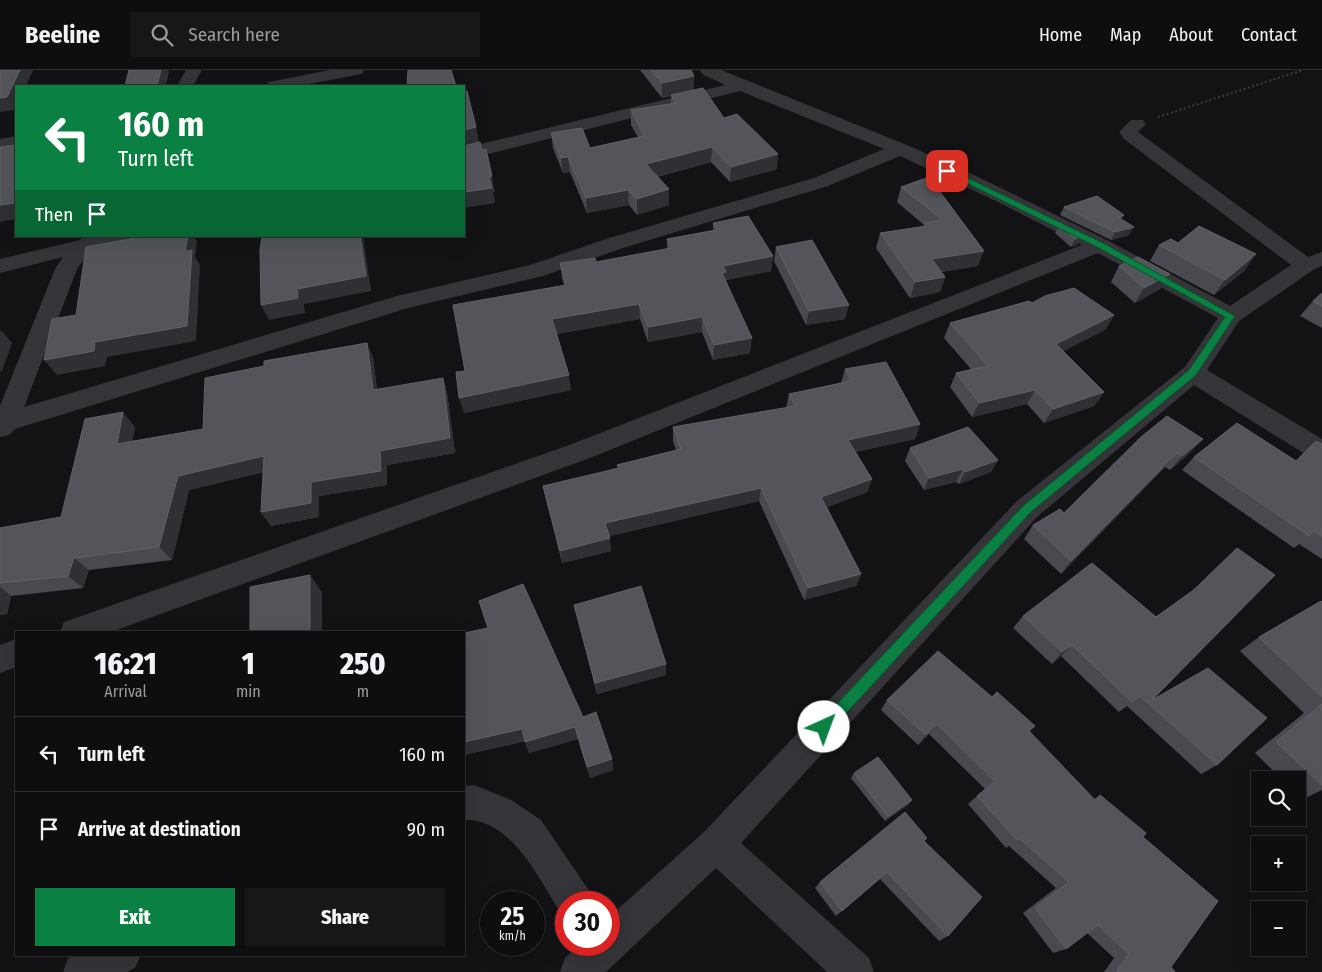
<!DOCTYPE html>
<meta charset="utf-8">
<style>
:root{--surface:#0e0e10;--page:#171719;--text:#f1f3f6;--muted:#9b9c9f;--line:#2e2e30;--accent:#0b8043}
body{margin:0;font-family:"Fira Sans Condensed",sans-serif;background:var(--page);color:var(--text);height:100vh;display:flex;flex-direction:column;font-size:19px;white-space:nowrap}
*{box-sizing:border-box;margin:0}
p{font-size:16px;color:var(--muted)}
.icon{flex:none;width:28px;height:28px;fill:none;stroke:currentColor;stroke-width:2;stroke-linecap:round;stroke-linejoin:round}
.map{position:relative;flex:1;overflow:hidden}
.panel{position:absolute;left:15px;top:561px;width:450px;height:325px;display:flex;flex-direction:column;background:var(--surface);border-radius:0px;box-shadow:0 5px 20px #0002,0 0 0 1px var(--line)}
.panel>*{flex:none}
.hud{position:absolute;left:15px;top:15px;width:450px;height:152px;border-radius:0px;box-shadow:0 5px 20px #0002,0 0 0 1px var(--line);background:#0b8043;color:#fff;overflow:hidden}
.controls{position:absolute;left:1251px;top:701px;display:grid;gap:10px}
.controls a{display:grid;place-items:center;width:55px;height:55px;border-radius:0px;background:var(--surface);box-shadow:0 5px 20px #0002,0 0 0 1px var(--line);font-size:25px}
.speed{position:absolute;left:480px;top:821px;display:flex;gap:10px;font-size:25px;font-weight:700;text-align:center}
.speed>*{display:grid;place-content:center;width:65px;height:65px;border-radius:50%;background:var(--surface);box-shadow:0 5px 20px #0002,0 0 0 1px var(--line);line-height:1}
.speed small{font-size:12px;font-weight:400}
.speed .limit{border:8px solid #d22;background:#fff;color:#111}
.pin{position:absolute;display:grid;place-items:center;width:42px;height:42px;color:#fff;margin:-21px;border-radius:10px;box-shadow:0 2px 8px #0006}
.me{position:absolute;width:55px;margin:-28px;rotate:43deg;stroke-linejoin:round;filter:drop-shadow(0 0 4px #0008)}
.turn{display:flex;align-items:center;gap:18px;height:105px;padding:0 20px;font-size:22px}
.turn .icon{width:65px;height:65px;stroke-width:2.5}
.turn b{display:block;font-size:35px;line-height:42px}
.then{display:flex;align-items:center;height:48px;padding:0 20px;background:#0003;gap:10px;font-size:19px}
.eta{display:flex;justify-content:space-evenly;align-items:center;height:85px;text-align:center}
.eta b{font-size:30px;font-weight:800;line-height:35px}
.button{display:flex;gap:10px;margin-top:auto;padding:10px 20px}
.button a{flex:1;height:58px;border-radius:0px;background:var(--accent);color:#fff;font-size:20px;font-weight:800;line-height:58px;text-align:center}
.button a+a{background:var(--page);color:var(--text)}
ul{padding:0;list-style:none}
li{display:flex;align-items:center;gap:15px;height:75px;padding:0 20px;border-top:1px solid var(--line)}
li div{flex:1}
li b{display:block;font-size:19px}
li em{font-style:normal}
header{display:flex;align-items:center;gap:30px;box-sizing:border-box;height:70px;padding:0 25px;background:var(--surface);border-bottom:1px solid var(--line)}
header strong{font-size:24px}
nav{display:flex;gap:28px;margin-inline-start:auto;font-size:18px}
.search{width:350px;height:45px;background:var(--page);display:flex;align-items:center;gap:12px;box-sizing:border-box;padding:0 18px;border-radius:0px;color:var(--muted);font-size:19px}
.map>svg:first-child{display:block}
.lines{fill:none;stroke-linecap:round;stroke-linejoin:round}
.path{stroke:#3b3c40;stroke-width:2;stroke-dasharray:2 2.5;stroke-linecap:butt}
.minor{fill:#353539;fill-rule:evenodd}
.wall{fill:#494a50}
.shaded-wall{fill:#2f3034}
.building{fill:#53555a;stroke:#606268}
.route{fill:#0b8043;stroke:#07532c}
</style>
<header>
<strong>Beeline</strong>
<div class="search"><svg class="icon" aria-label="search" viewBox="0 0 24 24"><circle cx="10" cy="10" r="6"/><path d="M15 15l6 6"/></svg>Search here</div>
<nav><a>Home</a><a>Map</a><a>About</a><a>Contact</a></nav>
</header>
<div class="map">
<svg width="1322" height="902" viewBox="0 0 1322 902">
<rect width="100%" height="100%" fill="#131315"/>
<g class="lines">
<path class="path" d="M1158 47 1303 0"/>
<g class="minor">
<path d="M186 0H202L193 16H177Z"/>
<path d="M330 0H364L362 4 356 5 299 16H266L268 12 274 11Z"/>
<path d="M700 0H721L907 75 974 105 1107 170 1230 236 1291 195 1124 69 1119 62 1131 50H1143L1146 54 1138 62 1308 187 1322 182V196L1313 200 1239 251 1207 300 1322 369V392L1313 389 1194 315 1037 447 741 773 869 888 874 902H827L716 798 606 902H560L565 888 579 875H609V847L704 762 1017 431 1185 297 1218 248 1098 183 590 388 111 562H60L64 552 572 374 1082 175 998 132 900 86 828 116 623 178 543 206 408 238 15 359 9 365 0 367V336L55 199 63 187 0 203V189L80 170 83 166H135L132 170C107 177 91 176 77 199L24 337 397 226 530 195 609 168 814 108 884 79 740 21 464 90V78L725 15 702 4Z"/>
<path d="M16 66V76L0 81V69Z"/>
<path d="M16 569V597L0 603V575Z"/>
<path d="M474 715 511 730 541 750 588 819 593 832H566V847L562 845C540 811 511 747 464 750V716Z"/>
<path d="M77 885H141L135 898 127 902H63L68 888Z"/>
</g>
</g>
<g class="wall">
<path d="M640 0H691L694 20 777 99 730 112 711 92 657 107 669 135 637 145 629 135 587 143 570 102 563 103 553 78 551 63 590 78 638 67 631 55V40L671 34V26L662 28Z"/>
<path d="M929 107 978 196 941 202 945 207 940 222 910 228 876 178 880 163 924 156V155L897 132 901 117Z"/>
<path d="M1064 137 1124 145 1121 149 1129 165 1111 170 1060 145Z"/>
<path d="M713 153 773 186 771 201 726 210 750 283 713 290 702 262 648 272 640 249 557 264 571 320 464 343 465 301 564 215 562 208 560 193 596 192 667 179V169L713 160Z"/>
<path d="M1059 156 1081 167 1077 175 1071 177 1055 163Z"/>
<path d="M1178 173 1245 200 1214 225 1150 191 1159 175Z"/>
<path d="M776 177 845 249 806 255 774 191Z"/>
<path d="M1119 196 1170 204 1160 219 1135 233 1111 212Z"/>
<path d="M1322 223V258L1300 246 1313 231Z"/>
<path d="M1032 233 1114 245 1105 260 1063 281 1104 322 1094 336 1044 353 1027 334 972 347 950 317 956 303 971 299 944 268 950 253Z"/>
<path d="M367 273 373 288 377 320 443 308 447 323 455 383 387 395V415L319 426V447L271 456 261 442 263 402 189 420 172 490 89 500 83 518 11 526 7 544 0 545V458L61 447 135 357 132 371 203 359 264 296Z"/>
<path d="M845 299 920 354 915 369 855 382 872 409 867 422 827 437 861 504 856 516 804 530 759 431 609 466 611 481 562 493 546 429 543 416 618 399 617 395 676 380 673 371V357L786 338 789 324 841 313Z"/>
<path d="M1141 367 1190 383 1170 400 1165 397 1061 504 1024 469 1033 455 1064 443Z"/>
<path d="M1322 374V489L1299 474 1294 478 1182 400 1194 387 1296 391Z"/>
<path d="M910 378 998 390 991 402 959 414 956 412 924 420 905 391Z"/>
<path d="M1237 478 1152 630 1217 695 1201 704 1127 636 1119 642 1061 586 1052 594 1013 558 1023 546 1156 547 1192 521Z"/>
<path d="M1322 532V720L1303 729 1298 723V710H1283L1255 683 1304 643 1240 581 1259 567Z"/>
<path d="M574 535 666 605 597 624 577 547Z"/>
<path d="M464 563 583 647 612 689 613 700 590 708 578 669 529 683 525 671 464 685Z"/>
<path d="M887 630 1029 661 1094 729 1100 725 1143 767 1171 897 1175 902H1104L1114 888 1087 863 1066 879 1053 883 1023 843 1056 818 1009 776 1006 778 968 734 985 719 929 664 918 675 881 640Z"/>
<path d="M854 703 912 730 908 735 885 751 851 708Z"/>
<path d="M924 771 948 866 939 871 880 809 836 846 815 818 820 812Z"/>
</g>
<g class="shaded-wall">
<path d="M20 0H33L26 16H16V38L15 40 0 42V28Z"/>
<path d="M161 0H168L169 2 166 16H157Z"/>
<path d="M694 6V21L662 28V13Z"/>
<path d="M476 57 479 72 464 77V60Z"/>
<path d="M712 77 711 92 646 110V94Z"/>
<path d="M778 84 777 99 730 112 731 97Z"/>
<path d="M568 87 570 102 563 103 561 88Z"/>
<path d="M492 106 495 122H493L495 133 464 138V122L489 107Z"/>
<path d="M669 119V135L637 145V129Z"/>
<path d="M628 120 629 135 587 143 586 128Z"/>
<path d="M16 133V149L0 152V135Z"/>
<path d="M1134 157 1129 165 1111 170 1115 162Z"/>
<path d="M188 166H194L197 172 195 187 200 195 196 271 107 287 105 296 57 305 44 290 95 272 185 181Z"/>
<path d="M360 166H363L371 221 304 234 305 243 269 250 261 235Z"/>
<path d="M1081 167 1077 175 1071 177 1075 169Z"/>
<path d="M984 181 978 196 927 204 932 189Z"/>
<path d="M1256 184 1245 200 1214 225 1225 210Z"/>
<path d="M773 186 771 201 726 210 725 217 721 218 723 196Z"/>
<path d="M1170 204 1160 219 1135 233 1144 218Z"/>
<path d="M945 207 940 222 910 228 915 212Z"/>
<path d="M639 234 640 249 555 264 552 249Z"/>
<path d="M849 235 845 249 806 255 809 241Z"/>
<path d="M1114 245 1105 260 1048 289 1056 274Z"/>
<path d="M702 247V262L648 272V257Z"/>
<path d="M1 260 12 273 2 301 0 302V262Z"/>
<path d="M752 268 750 283 713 290 714 275Z"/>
<path d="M367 273 373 288 379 335 373 320Z"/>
<path d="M569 305 571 320 464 343 459 328Z"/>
<path d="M443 308 447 323 455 383 387 395V415L319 426V447L271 456 261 442 311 412 380 381Z"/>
<path d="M1035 320 1027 334 972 347 979 333Z"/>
<path d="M1104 322 1094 336 1044 353 1053 339Z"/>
<path d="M123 342 135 357 129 388 117 374Z"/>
<path d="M920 354 915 369 844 384 848 370Z"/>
<path d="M1203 369 1190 383 1170 400 1182 386Z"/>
<path d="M1177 383 1165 397 1061 504 1071 491Z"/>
<path d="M264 386 273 400 189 420 172 490 159 477 178 406Z"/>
<path d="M998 390 991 402 959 414 965 402Z"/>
<path d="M963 399 956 412 924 420 929 408Z"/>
<path d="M872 409 867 422 818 440 821 427Z"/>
<path d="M761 418 759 431 607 467 605 453Z"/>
<path d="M610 468 611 481 562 493 560 481Z"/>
<path d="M74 488 89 500 83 518 68 506Z"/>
<path d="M861 504 856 516 804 530 808 518Z"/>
<path d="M310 505 322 522V562H310Z"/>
<path d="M0 517 11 526 7 544 0 545Z"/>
<path d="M1072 575 1061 586 1052 594 1062 582Z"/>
<path d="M666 594V605L597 624 595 613Z"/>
<path d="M937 654 929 664 918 675 926 665Z"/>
<path d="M575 657 578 669 529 683 525 672Z"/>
<path d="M522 659 527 670 464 685V672Z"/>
<path d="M612 689 613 700 590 708 587 697Z"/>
<path d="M912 730 908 735 885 751 888 747Z"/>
</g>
<g class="building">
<path d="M0 0H20L7 27 0 28Z"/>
<path d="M129 0H161L157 16H125Z"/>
<path d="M408 0H451L456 16H407Z"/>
<path d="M651 0H691L694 6 662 13Z"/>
<path d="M703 18 724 48 737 44 778 84 731 97 712 77 646 94 669 119 637 129 628 120 586 128 568 87 561 88 551 63 582 58 590 78 644 66 631 40 676 33 671 25Z"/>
<path d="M464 21H467L476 57 464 60Z"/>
<path d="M16 70V133L0 135V77L16 75Z"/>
<path d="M480 72 482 80 486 79 492 106 489 107 492 118 464 122V76Z"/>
<path d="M929 107 984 181 932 189 945 207 915 212 880 163 927 156 925 153 943 150 901 117Z"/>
<path d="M1097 126 1124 145 1118 147 1134 157 1115 162 1064 137Z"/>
<path d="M748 146 773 186 723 196 726 202 722 203 752 268 714 275 702 247 648 257 639 234 552 249 569 305 459 328 456 302 465 301 453 235 566 215 560 193 595 188 596 192 671 178 667 169 717 160 713 153Z"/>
<path d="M1059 156 1081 167 1075 169Z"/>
<path d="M1199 156 1256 184 1225 210 1159 175 1171 169 1178 173Z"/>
<path d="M147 166H188L185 181 192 180 187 256 95 272 94 281 44 290 52 249 76 245 86 177Z"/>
<path d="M262 166H360L366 206 297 219 298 228 261 235 260 180Z"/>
<path d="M812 170 849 235 809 241 776 177Z"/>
<path d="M1138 187 1170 204 1144 218 1119 196Z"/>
<path d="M1074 218 1114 245 1056 274 1104 322 1053 339 1035 320 979 333 956 303 988 296 950 253 1029 231 1032 233 1045 226Z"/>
<path d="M1322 223V236L1313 231Z"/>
<path d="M367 273 373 320 443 308 450 368 380 381 381 401 311 412V433L261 442 264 386 178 406 159 477 74 488 68 506 0 513V458L61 447 85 349 123 342 117 374 203 359 205 308 264 296V291Z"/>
<path d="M886 292 920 354 848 370 872 409 821 427 861 504 808 518 761 418 605 453 610 468 560 481 543 416 619 398 617 395 681 379 673 357 795 336 789 324 851 311 845 299Z"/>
<path d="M1167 346 1203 369 1182 386 1177 383 1071 491 1033 455 1060 439 1064 443 1141 367Z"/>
<path d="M1237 353 1296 391 1316 371 1322 374V466L1313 461 1309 466 1194 387Z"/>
<path d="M968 357 998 390 965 402 963 399 929 408 910 378Z"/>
<path d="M1237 478 1275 505 1152 630 1208 598 1267 648 1217 695 1140 626 1132 632 1072 575 1062 582 1023 546 1092 493 1156 547 1195 519Z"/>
<path d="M310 505V562H250V517Z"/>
<path d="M523 514 583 647 596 642 612 689 587 697 575 657 525 672 522 659 464 672V563L488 558 479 531Z"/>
<path d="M641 516 666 594 595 613 574 535Z"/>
<path d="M1321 531 1322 532V627L1259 567Z"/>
<path d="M938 581 992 627 997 622 1035 656 1029 661 1096 731 1100 725 1146 763 1143 767 1218 831 1171 897 1175 902H1116L1129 884 1098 855 1066 879 1035 838 1069 812 1019 768 1017 770 977 726 995 711 937 654 926 665 887 630Z"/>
<path d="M1322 634V715L1276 672Z"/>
<path d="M878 687 912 730 888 747 854 703Z"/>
<path d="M905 742 927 768 924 771 982 827 948 866 887 802 842 841 820 812Z"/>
</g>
<path class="route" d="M947 98 1103 173 1235 246 1196 305 1031 442 829 662 824 664 819 662 817 657 819 653 1023 436 1189 300 1225 247 1097 177 944 102V99Z"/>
</svg>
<div class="controls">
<a><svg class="icon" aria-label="search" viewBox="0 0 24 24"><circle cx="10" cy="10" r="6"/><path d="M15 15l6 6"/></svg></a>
<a>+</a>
<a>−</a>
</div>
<div class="speed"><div>25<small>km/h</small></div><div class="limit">30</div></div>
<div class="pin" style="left:947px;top:101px;background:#d93025"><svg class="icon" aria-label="arrive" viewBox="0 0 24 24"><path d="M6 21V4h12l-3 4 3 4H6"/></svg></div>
<svg class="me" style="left:824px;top:657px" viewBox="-20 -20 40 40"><circle r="19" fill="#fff"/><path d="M0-13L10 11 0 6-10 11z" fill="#0b8043"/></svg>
<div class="hud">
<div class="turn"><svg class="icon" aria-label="left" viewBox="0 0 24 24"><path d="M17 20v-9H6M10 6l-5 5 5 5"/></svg><div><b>160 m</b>Turn left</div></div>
<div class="then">Then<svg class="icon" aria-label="arrive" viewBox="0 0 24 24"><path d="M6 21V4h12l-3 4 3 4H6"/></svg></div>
</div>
<section class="panel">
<div class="eta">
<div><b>16:21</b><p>Arrival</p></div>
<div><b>1</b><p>min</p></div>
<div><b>250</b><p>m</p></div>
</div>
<ul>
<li><svg class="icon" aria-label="left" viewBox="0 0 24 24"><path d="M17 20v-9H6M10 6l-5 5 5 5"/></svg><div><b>Turn left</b></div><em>160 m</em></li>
<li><svg class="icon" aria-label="arrive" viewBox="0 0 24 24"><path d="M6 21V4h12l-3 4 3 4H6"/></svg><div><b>Arrive at destination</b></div><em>90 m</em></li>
</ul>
<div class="button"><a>Exit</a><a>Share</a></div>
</section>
</div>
